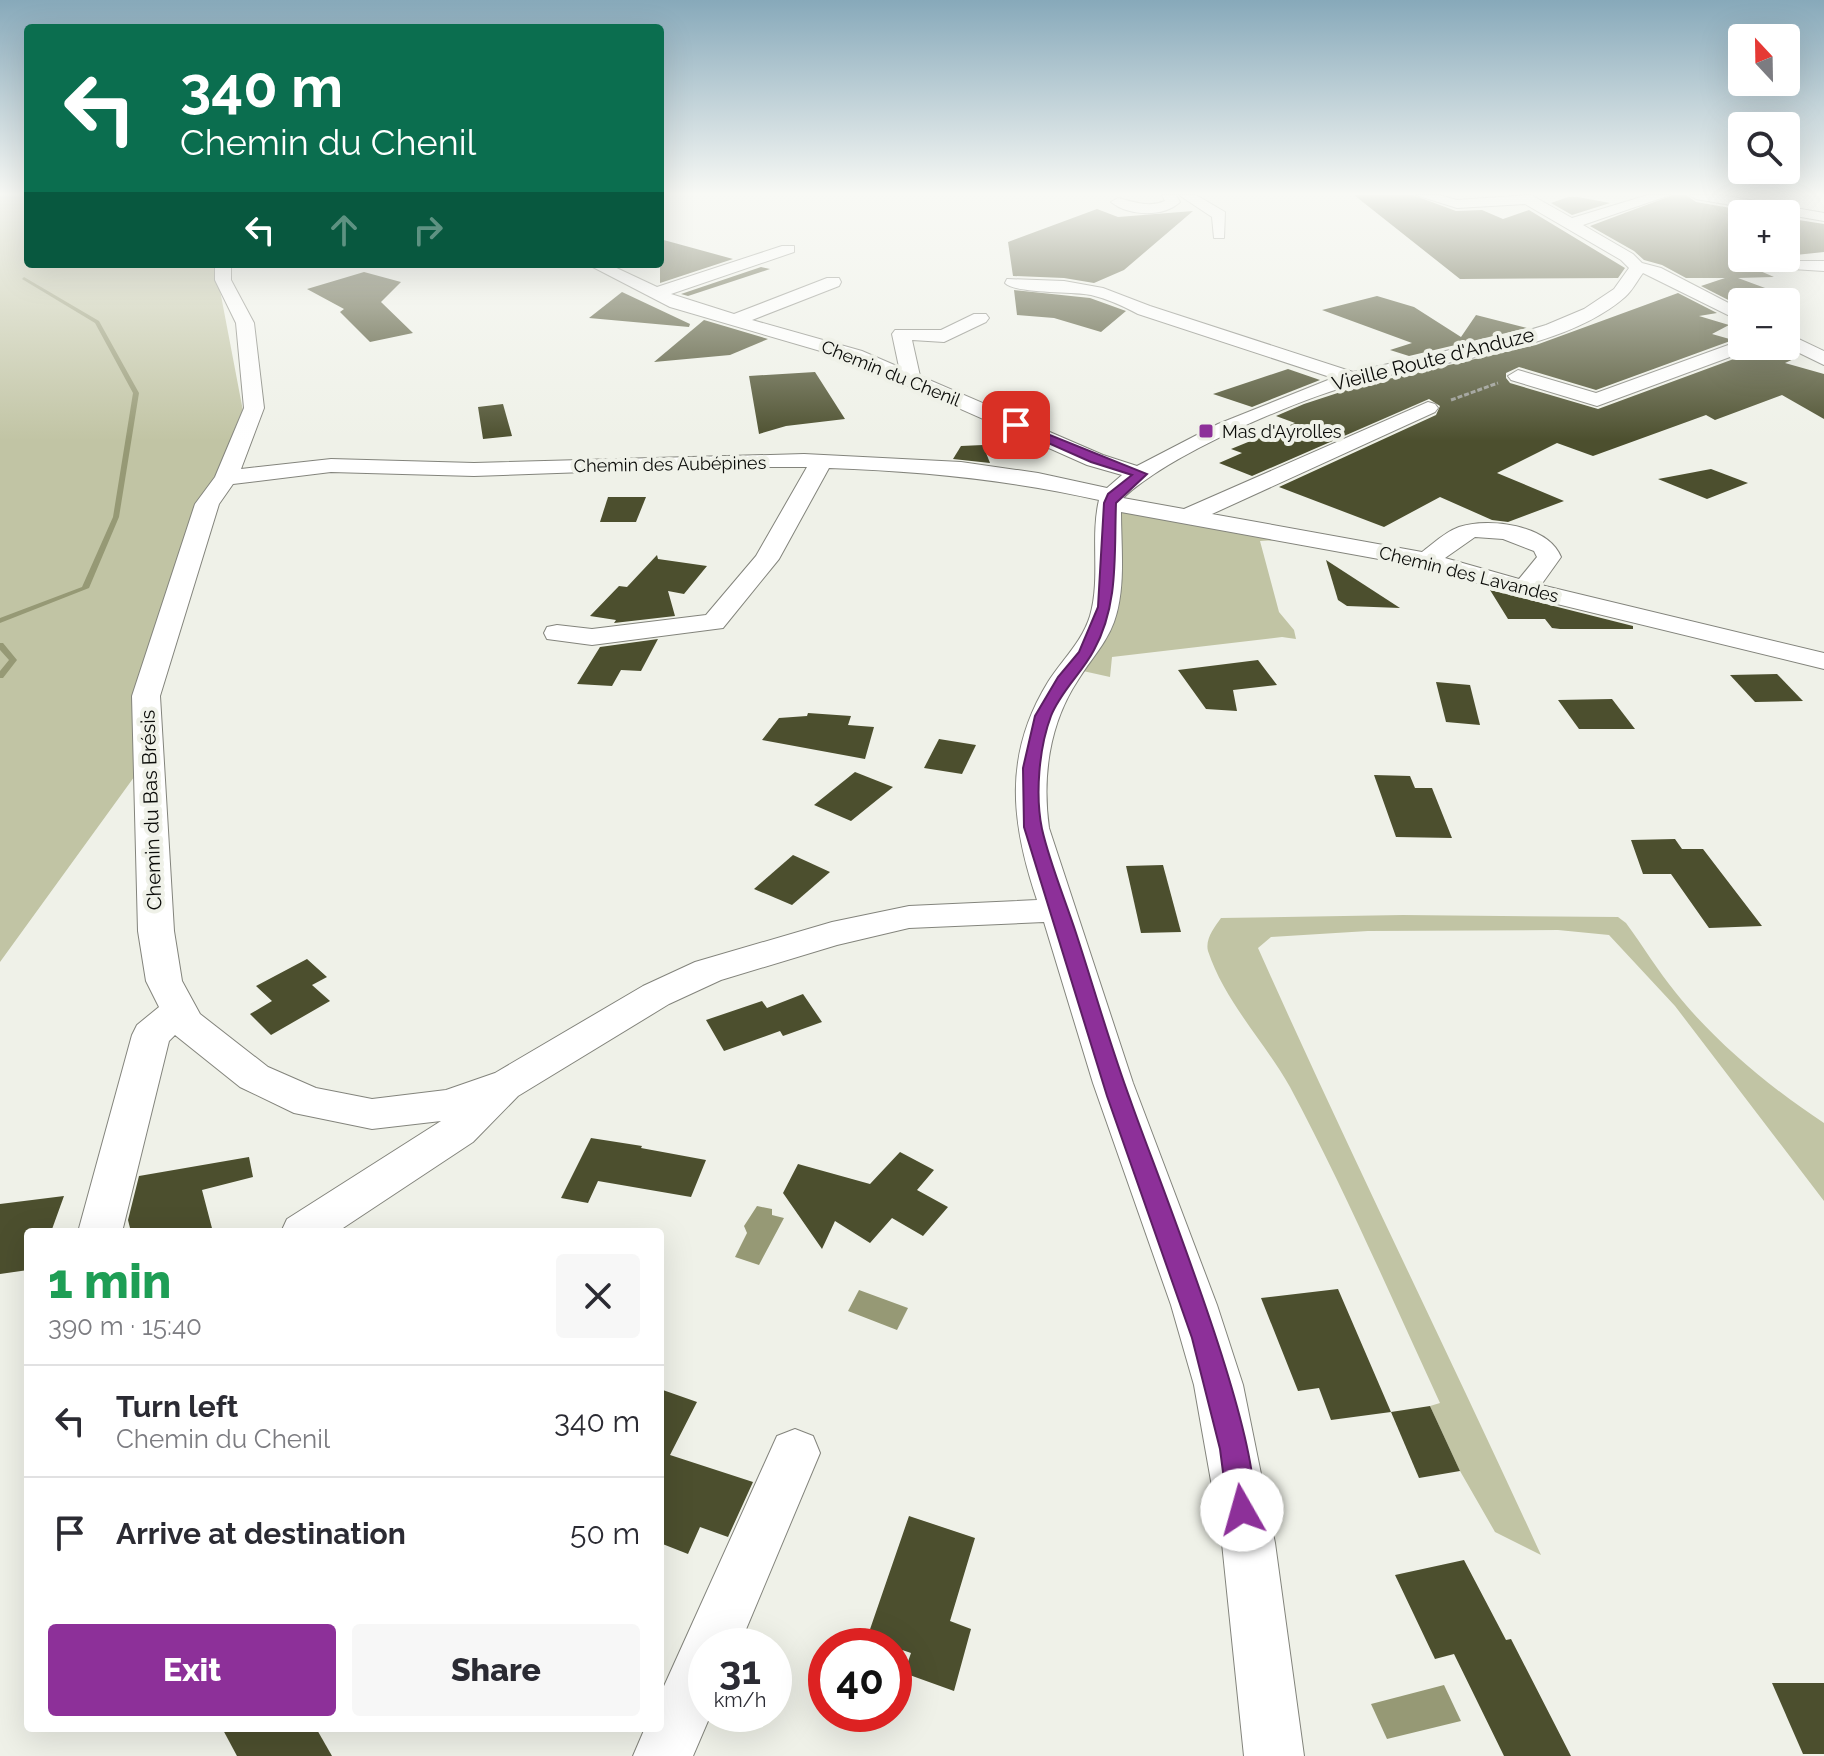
<!DOCTYPE html>
<meta charset="utf-8">
<style>
:root{--surface:#fff;--page:#f7f7f7;--text:#2b2b33;--muted:#7c7c81;--line:#e1e1e2;--accent:#8d3099}
body{margin:0;font-family:Raleway,sans-serif;background:var(--page);color:var(--text);height:100vh;display:flex;flex-direction:column;font-size:30px;white-space:nowrap}
*{box-sizing:border-box;margin:0}
p{font-size:26px;color:var(--muted)}
.icon{flex:none;width:44px;height:44px;fill:none;stroke:currentColor;stroke-width:2;stroke-linecap:round;stroke-linejoin:round}
.map{position:relative;flex:1;overflow:hidden}
.panel{position:absolute;left:24px;top:1228px;width:640px;height:504px;display:flex;flex-direction:column;background:var(--surface);border-radius:8px;box-shadow:0 8px 32px #0002}
.panel>*{flex:none}
.guide{position:absolute;left:24px;top:24px;width:640px;height:244px;border-radius:8px;box-shadow:0 8px 32px #0002;background:#0b6e4f;color:#fff;overflow:hidden}
.needle{width:52px;rotate:338deg}
.fabs{position:absolute;left:1728px;top:24px;display:grid;gap:16px}
.fabs a{display:grid;place-items:center;width:72px;height:72px;border-radius:8px;background:var(--surface);box-shadow:0 8px 32px #0002;font-size:40px}
.speed{position:absolute;left:688px;top:1628px;display:flex;gap:16px;font-size:40px;font-weight:700;text-align:center}
.speed>*{display:grid;place-content:center;width:104px;height:104px;border-radius:50%;background:var(--surface);box-shadow:0 8px 32px #0002;line-height:1}
.speed small{font-size:20px;font-weight:400}
.speed .limit{border:12px solid #d22;background:#fff;color:#111}
.pin{position:absolute;display:grid;place-items:center;width:68px;height:68px;color:#fff;margin:-34px;border-radius:16px;box-shadow:0 4px 12px #0006}
.me{position:absolute;width:88px;margin:-44px;rotate:353deg;stroke-linejoin:round;filter:drop-shadow(0 0 6px #0008)}
.turn{display:flex;align-items:center;gap:28px;height:168px;padding:0 24px;font-size:36px}
.turn .icon{width:104px;height:104px;stroke-width:2.5}
.turn b{display:block;font-size:56px;line-height:68px}
.lanes{display:flex;align-items:center;height:76px;padding:0 24px;background:#0003;justify-content:center;gap:40px;direction:ltr}
.lanes .off{opacity:.35}
.round{display:grid;place-items:center;flex:none;width:84px;height:84px;border-radius:8px;background:var(--page)}
.headline{display:flex;align-items:center;justify-content:space-between;height:136px;padding:0 24px}
h1{font-size:48px;font-weight:800;line-height:60px;color:#1e9e55}
.cta{display:flex;gap:16px;margin-top:auto;padding:16px 24px}
.cta a{flex:1;height:92px;border-radius:8px;background:var(--accent);color:#fff;font-size:32px;font-weight:800;line-height:92px;text-align:center}
.cta a+a{background:var(--page);color:var(--text)}
ul{padding:0;list-style:none}
li{display:flex;align-items:center;gap:24px;height:112px;padding:0 24px;border-top:2px solid var(--line)}
li div{flex:1}
li b{display:block;font-size:30px}
li em{font-style:normal}
.map>svg:first-child{display:block}
.green{fill:#c1c4a4}
.water{fill:#969975}
.lines{fill:none;stroke-linecap:round;stroke-linejoin:round}
.stream{fill:#969975;fill-rule:evenodd}
.building{fill:#4c4f2e}
.minor-casing{stroke:#83847c;stroke-width:2}
.path{stroke:#93958e;stroke-width:3;stroke-dasharray:5 2;stroke-linecap:butt}
.minor{fill:#fff;fill-rule:evenodd}
.route{fill:#8d3099;stroke:#5c1f63;stroke-width:2}
.poi-dot{fill:#8d3099;stroke:#eff1e8;stroke-width:3}
.labels{text-anchor:middle;dominant-baseline:central;stroke-width:8;stroke-linejoin:round;paint-order:stroke}
.far-street-label{font-size:18px;fill:#0b0c09;stroke:#eff1e8}
.far-poi-label{font-size:18px;fill:#0b0c09;stroke:#eff1e8;text-anchor:start}
.street-label{font-size:20px;fill:#0b0c09;stroke:#eff1e8}
</style>
<div class="map">
<svg width="1824" height="1756" viewBox="0 0 1824 1756">
<rect width="100%" height="100%" fill="#eff1e8"/>
<g class="green">
<path d="M0 195H28V264H215L243 411 169 602 137 773 0 962Z"/>
<path d="M1122 510 1367 553V557L1362 553 1279 540 1260 541 1279 612 1294 630 1296 639 1282 637 1112 657 1110 677 1083 671Z"/>
<path d="M1403 915 1618 917 1626 923C1643 946 1658 971 1676 993 1715 1042 1772 1089 1824 1123V1201L1675 1006 1609 935 1558 930 1368 931 1271 937 1258 948C1349 1152 1448 1352 1541 1555L1495 1532 1460 1471 1430 1406 1440 1403C1391 1297 1345 1190 1290 1087 1264 1041 1225 1002 1208 951 1205 939 1214 928 1221 918Z"/>
</g>
<g class="water">
<path d="M757 1206 772 1209V1215L784 1218 759 1265 735 1257 747 1233 744 1226Z"/>
<path d="M859 1290 908 1308 897 1330 848 1311Z"/>
<path d="M1444 1685 1461 1721 1387 1739 1371 1704Z"/>
</g>
<g class="lines">
<g class="stream">
<path d="M24 277 99 321 139 393 119 517 89 588 0 623V618L82 587 113 517 133 393 95 323 22 279Z"/>
<path d="M0 643H3L17 660 3 678H0V671L9 660 0 650Z"/>
</g>
</g>
<g class="building">
<path d="M1354 195H1413L1456 211 1482 210 1503 219 1529 210 1625 268 1618 278 1460 279Z"/>
<path d="M1673 195H1686L1696 202 1766 214H1742V258H1760L1735 260 1774 277 1738 278 1800 301 1742 302V307L1701 286 1725 278H1686L1662 265 1644 260 1634 251 1590 226Z"/>
<path d="M1568 197H1578L1610 203 1572 215 1551 203Z"/>
<path d="M1097 209 1118 217 1193 211 1124 270 1094 283 1064 278 1013 276 1008 242Z"/>
<path d="M1786 218 1824 224V252L1786 256Z"/>
<path d="M660 239 733 259 660 283Z"/>
<path d="M761 267 770 269 688 296 681 294Z"/>
<path d="M364 272 401 282 381 302 413 333 370 342 340 312 344 309 307 289Z"/>
<path d="M1014 290 1090 298 1126 311 1101 332 1054 318 1017 315Z"/>
<path d="M622 292 690 324 689 327 589 318Z"/>
<path d="M1678 293 1717 313 1699 316 1729 325 1712 334 1733 340 1596 390 1519 367 1506 373V378L1510 383 1598 409 1750 353 1754 346 1796 358 1785 363 1824 374V419L1782 395 1715 420 1706 415 1593 456 1557 443 1497 473 1564 501 1508 522 1492 520 1440 497 1384 527 1279 487 1436 415 1440 406 1429 399 1252 476 1219 463 1242 453 1231 449 1295 423 1276 416 1304 404 1362 385 1536 345Z"/>
<path d="M1377 296 1414 307 1461 337 1476 315 1527 328 1409 356 1390 350 1412 343 1322 310Z"/>
<path d="M704 320 768 339 730 355 654 362Z"/>
<path d="M1288 369 1320 380 1252 407 1213 394Z"/>
<path d="M815 372 845 419 786 426 759 434 749 376Z"/>
<path d="M503 404 512 436 483 439 478 407Z"/>
<path d="M983 445 990 463 953 459 961 446Z"/>
<path d="M1711 469 1748 483 1707 499 1658 479Z"/>
<path d="M608 497H646L636 522H600Z"/>
<path d="M657 555 658 559 707 566 684 594 668 591 675 616 614 623 616 620 590 616 619 586 627 587Z"/>
<path d="M1326 560 1400 608 1347 606 1338 600Z"/>
<path d="M1490 590 1633 626V629H1560L1552 628 1545 619H1508Z"/>
<path d="M658 639 641 671 621 670 612 686 577 684 600 647Z"/>
<path d="M1258 660 1277 685 1233 690 1237 711 1206 709 1178 670Z"/>
<path d="M1777 674 1803 701 1755 702 1730 675Z"/>
<path d="M1436 682 1470 685 1480 725 1446 722Z"/>
<path d="M1612 699 1635 729H1579L1558 700Z"/>
<path d="M808 713 851 716 848 725 874 727 865 759 762 740 779 718 807 716Z"/>
<path d="M939 739 976 745 962 774 924 768Z"/>
<path d="M855 772 893 787 851 821 814 805Z"/>
<path d="M1374 775 1410 776 1415 788H1432L1452 838 1396 837Z"/>
<path d="M1675 839 1682 849H1703L1762 926 1709 928 1671 874H1643L1631 840Z"/>
<path d="M793 855 830 872 792 905 754 889Z"/>
<path d="M1163 865 1181 932 1141 933 1126 866Z"/>
<path d="M307 959 327 977 312 985 330 1001 271 1035 250 1014 272 1001 256 986Z"/>
<path d="M803 994 822 1022 783 1036 780 1031 724 1051 706 1020 762 1001 767 1008Z"/>
<path d="M591 1138 642 1146 641 1148 706 1160 691 1197 598 1181 588 1203 561 1198Z"/>
<path d="M900 1152 934 1170 917 1190 948 1207 923 1236 892 1218 870 1243 835 1221 822 1249 783 1193 798 1164 870 1184Z"/>
<path d="M249 1157 253 1177 202 1190 213 1232H131L128 1220 139 1176Z"/>
<path d="M64 1196 51 1232H28V1270L0 1274V1204Z"/>
<path d="M1338 1289 1391 1412 1331 1420 1319 1388 1298 1391 1261 1298Z"/>
<path d="M660 1389 697 1402 670 1455 753 1482 728 1537 700 1527 688 1554 660 1543Z"/>
<path d="M1430 1406 1460 1471 1419 1478 1391 1412Z"/>
<path d="M909 1516 975 1538 950 1621 971 1629 954 1691 904 1673 911 1653 867 1638Z"/>
<path d="M1464 1560 1506 1640 1511 1639 1571 1756H1504L1454 1654 1435 1659 1395 1575Z"/>
<path d="M1772 1683H1824V1754H1803Z"/>
<path d="M222 1728H316L332 1756H237Z"/>
</g>
<g class="lines">
<g class="minor-casing">
<g id="minor">
<path d="M1162 195H1176L1180 202C1163 218 1128 216 1111 202L1118 198C1134 202 1149 208 1165 201Z"/>
<path d="M1179 195H1196L1225 212 1224 238H1214L1212 217Z"/>
<path d="M1416 195H1439L1457 200 1531 195 1572 218 1648 195H1670L1583 225 1633 254 1642 263 1661 268 1742 310V322L1643 273C1637 281 1632 291 1625 297 1562 352 1440 360 1361 382 1296 400 1171 453 1123 498L1184 509 1428 402 1435 404 1438 408 1435 412 1212 514 1422 552C1434 543 1445 532 1459 527 1489 517 1548 525 1561 557L1541 585 1824 653V669L1516 594 1423 567 1121 512C1121 548 1126 588 1114 622 1106 644 1090 660 1078 680 1049 724 1042 777 1049 828L1133 1083 1217 1305 1243 1385 1275 1543 1304 1756H1244L1222 1543 1194 1385 1171 1305 1093 1083 1044 922 909 928 837 945 721 980 669 1004 518 1096 473 1142 337 1232H281L287 1219 441 1121 372 1129 294 1113 240 1087 175 1035 169 1041 122 1232H78L132 1035 137 1025 159 1007 146 981 138 931 132 696 195 504 215 477 244 408 236 323 215 280V264H231V280L254 323 264 408 241 469 331 459 474 463 804 454 961 462 1038 473 1107 488 1122 475 1087 465 848 359 670 307 587 264H608L657 287 782 246H794V252L671 294 734 314 827 278H839L841 282 839 286 752 320 862 351 899 367 892 334 895 330H941L974 314H986L989 318 986 322 944 342 912 340 920 376 1103 455 1137 466 1218 424 1333 378 1138 314C1123 306 1108 299 1091 295 1071 291 1016 294 1005 283L1007 279 1064 281 1103 288 1150 306 1353 372 1503 338 1546 325 1584 309 1614 289 1629 268 1621 260 1525 204 1457 208ZM725 467H807L756 556 706 615 592 629 557 625 547 627 544 633 547 639 592 645 723 628 779 559 829 468C921 471 1010 480 1099 500 1090 538 1101 578 1090 616 1082 642 1062 660 1048 682 1003 755 1011 823 1037 900L909 906 832 922 695 962 643 986 495 1073 446 1090 372 1099 316 1088 268 1067 200 1014 182 981 174 931 160 696 219 504 233 484 331 472 474 476ZM1475 537 1503 539 1534 551 1537 557 1519 579 1445 558Z"/>
<path d="M1689 195H1721L1824 213V221L1696 199Z"/>
<path d="M1798 261H1824V271L1792 269 1790 266Z"/>
<path d="M1786 333 1824 351V365L1785 346Z"/>
<path d="M1742 340V346H1751L1749 350 1597 406 1511 380 1508 376 1518 370 1596 393Z"/>
<path d="M795 1429 813 1436 820 1453 739 1646H706V1714H711L693 1756H633L645 1728H660V1695L777 1436Z"/>
</g>
</g>
<path class="path" d="M1451 400 1498 383"/>
<use href="#minor" class="minor"/>
</g>
<linearGradient id="sky" x2="0" y2="1"><stop stop-color="#87a9ba"/><stop offset="0.44" stop-color="#f8f9f5"/><stop offset="1" stop-color="#f8f9f5" stop-opacity="0"/></linearGradient>
<rect width="1824" height="441" fill="url(#sky)"/>
<path class="route" d="M1012 423H1020L1147 474 1116 503C1114 555 1119 604 1094 650 1082 673 1061 691 1051 716 1039 748 1035 795 1042 829 1050 864 1065 899 1076 933 1094 988 1110 1045 1130 1099 1154 1169 1275 1464 1251 1520L1242 1524 1232 1520 1228 1510 1220 1449 1192 1338 1107 1096 1024 827 1023 768 1035 716 1058 677 1079 652 1098 607 1104 503 1108 494 1132 475 1091 462 1012 427Z"/>
<rect class="poi-dot" x="1198" y="423" width="16" height="16" rx="4"/>
<g class="labels">
<g class="far-street-label">
<text transform="translate(891 373) rotate(22)">Chemin du Chenil</text>
<text transform="translate(670 464) rotate(-1)">Chemin des Aubépines</text>
<text transform="translate(1469 574) rotate(14)">Chemin des Lavandes</text>
</g>
<g class="far-poi-label">
<text x="1222" y="431">Mas d'Ayrolles</text>
</g>
<g class="street-label">
<text transform="translate(1433 359) rotate(-14)">Vieille Route d'Anduze</text>
<text transform="translate(151 810) rotate(-92)">Chemin du Bas Brésis</text>
</g>
</g>
</svg>
<div class="fabs">
<a><svg class="needle" viewBox="-14 -14 28 28"><path d="M0-13l5 13h-10z" fill="#e53935"/><path d="M0 13l5-13h-10z" fill="#7c7c81"/></svg></a>
<a><svg class="icon" aria-label="search" viewBox="0 0 24 24"><circle cx="10" cy="10" r="6"/><path d="M15 15l6 6"/></svg></a>
<a>+</a>
<a>−</a>
</div>
<div class="speed"><div>31<small>km/h</small></div><div class="limit">40</div></div>
<div class="pin" style="left:1016px;top:425px;background:#d93025"><svg class="icon" aria-label="arrive" viewBox="0 0 24 24"><path d="M6 21V4h12l-3 4 3 4H6"/></svg></div>
<svg class="me" style="left:1242px;top:1510px" viewBox="-20 -20 40 40"><circle r="19" fill="#fff"/><path d="M0-13L10 11 0 6-10 11z" fill="#8d3099"/></svg>
<div class="guide">
<div class="turn"><svg class="icon" aria-label="left" viewBox="0 0 24 24"><path d="M17 20v-9H6M10 6l-5 5 5 5"/></svg><div><b>340 m</b>Chemin du Chenil</div></div>
<div class="lanes"><svg class="icon" aria-label="left" viewBox="0 0 24 24"><path d="M17 20v-9H6M10 6l-5 5 5 5"/></svg><svg class="icon off" aria-label="ahead" viewBox="0 0 24 24"><path d="M12 20V5M6 11l6-6 6 6"/></svg><svg class="icon off" aria-label="right" viewBox="0 0 24 24"><path d="M7 20v-9h11M14 6l5 5-5 5"/></svg></div>
</div>
<section class="panel">
<div class="headline"><div><h1>1 min</h1><p>390 m · 15:40</p></div><a class="round"><svg class="icon" aria-label="close" viewBox="0 0 24 24"><path d="M6 6l12 12M18 6L6 18"/></svg></a></div>
<ul>
<li><svg class="icon" aria-label="left" viewBox="0 0 24 24"><path d="M17 20v-9H6M10 6l-5 5 5 5"/></svg><div><b>Turn left</b><p>Chemin du Chenil</p></div><em>340 m</em></li>
<li><svg class="icon" aria-label="arrive" viewBox="0 0 24 24"><path d="M6 21V4h12l-3 4 3 4H6"/></svg><div><b>Arrive at destination</b></div><em>50 m</em></li>
</ul>
<div class="cta"><a>Exit</a><a>Share</a></div>
</section>
</div>
